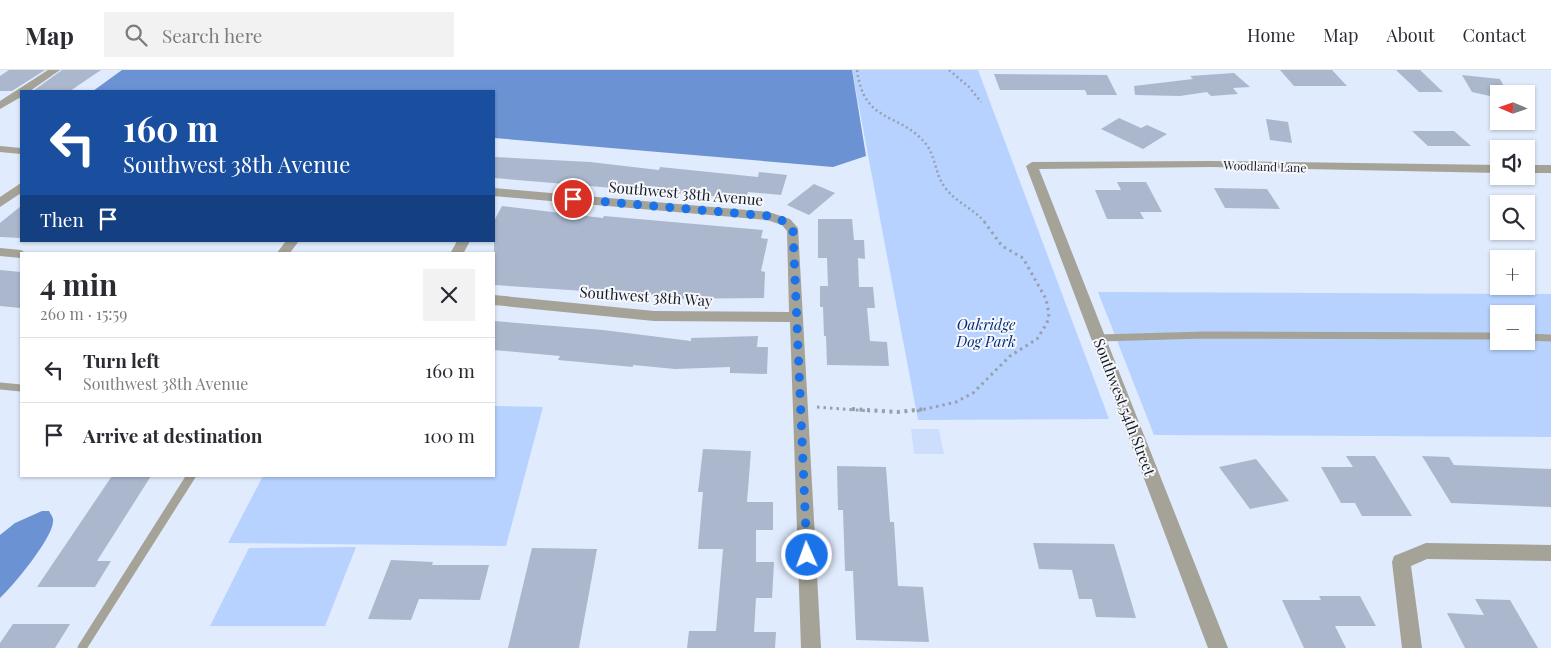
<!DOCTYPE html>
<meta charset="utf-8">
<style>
:root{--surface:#fff;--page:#f2f2f3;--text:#2b2b33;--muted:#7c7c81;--line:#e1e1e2}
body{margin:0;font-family:"Playfair Display",serif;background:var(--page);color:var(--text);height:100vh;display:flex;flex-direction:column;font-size:19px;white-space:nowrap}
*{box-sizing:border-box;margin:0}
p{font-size:16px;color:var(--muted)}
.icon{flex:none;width:28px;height:28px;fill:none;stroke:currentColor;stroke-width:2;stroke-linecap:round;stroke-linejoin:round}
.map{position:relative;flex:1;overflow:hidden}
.drawer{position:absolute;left:20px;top:182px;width:475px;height:225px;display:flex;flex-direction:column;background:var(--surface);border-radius:0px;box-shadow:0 1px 4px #0004}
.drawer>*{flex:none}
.top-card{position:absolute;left:20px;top:20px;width:475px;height:152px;border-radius:0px;box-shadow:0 1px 4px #0004;background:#1a4fa0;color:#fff;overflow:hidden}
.needle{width:32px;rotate:272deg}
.tools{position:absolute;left:1490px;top:15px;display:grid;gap:10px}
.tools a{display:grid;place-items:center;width:45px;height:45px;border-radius:0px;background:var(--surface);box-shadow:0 1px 4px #0004;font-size:25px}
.pin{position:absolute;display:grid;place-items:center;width:42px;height:42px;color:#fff;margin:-21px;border:2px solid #fff;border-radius:50%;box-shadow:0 1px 5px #0007}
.me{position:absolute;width:55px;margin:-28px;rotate:358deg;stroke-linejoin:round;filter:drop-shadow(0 0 4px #0008)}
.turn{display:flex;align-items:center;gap:18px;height:105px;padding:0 20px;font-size:22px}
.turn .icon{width:65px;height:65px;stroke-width:2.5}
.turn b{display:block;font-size:35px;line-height:42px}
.then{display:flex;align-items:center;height:48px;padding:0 20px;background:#0003;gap:10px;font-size:19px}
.round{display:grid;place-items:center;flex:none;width:52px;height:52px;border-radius:0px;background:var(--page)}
.overview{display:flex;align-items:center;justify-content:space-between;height:85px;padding:0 20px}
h1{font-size:30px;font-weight:700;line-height:38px}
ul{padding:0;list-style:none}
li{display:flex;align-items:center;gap:15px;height:65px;padding:0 20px;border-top:1px solid var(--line)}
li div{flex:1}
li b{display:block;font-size:19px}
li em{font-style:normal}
header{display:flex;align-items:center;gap:30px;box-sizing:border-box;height:70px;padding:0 25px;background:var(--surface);border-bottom:1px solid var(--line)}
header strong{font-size:24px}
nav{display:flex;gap:28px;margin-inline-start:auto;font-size:18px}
.search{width:350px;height:45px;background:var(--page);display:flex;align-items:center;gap:12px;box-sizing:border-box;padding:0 18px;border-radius:0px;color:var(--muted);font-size:19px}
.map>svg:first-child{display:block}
.built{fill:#ccdefb}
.green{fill:#b7d2fe;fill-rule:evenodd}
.water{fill:#6b92d3}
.building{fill:#aab7cd}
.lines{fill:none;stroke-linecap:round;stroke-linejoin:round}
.path-far2{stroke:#97a0ae;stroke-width:2.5;stroke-dasharray:2 3;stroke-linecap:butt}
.path-far1{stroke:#97a0ae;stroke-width:3;stroke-dasharray:2.5 4;stroke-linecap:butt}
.path{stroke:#97a0ae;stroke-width:4;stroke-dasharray:3 4.5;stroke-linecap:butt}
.lane-far1{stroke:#a5a298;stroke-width:7}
.lane{stroke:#a5a298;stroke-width:9}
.street{fill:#a5a298;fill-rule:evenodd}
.route{stroke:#1a73e8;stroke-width:9;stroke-dasharray:0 16.2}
.labels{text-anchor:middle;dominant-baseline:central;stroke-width:4;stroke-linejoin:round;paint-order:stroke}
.far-street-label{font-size:12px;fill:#151a22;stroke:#f5f7fc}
.street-label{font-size:15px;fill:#151a22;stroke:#f5f7fc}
.park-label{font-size:15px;font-style:italic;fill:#002c76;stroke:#f5f7fc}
</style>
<header>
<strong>Map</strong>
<div class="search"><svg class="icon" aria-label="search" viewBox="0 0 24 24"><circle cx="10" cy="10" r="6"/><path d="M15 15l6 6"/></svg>Search here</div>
<nav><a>Home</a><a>Map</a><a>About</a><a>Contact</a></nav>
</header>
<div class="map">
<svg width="1551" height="578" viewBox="0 0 1551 578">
<rect width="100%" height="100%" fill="#e0ebfd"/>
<path class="built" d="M911 359H939L944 384H914Z"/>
<g class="green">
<path d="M852 0H978L1109 349 918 350Z"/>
<path d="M1098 222 1551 224V367L1154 365ZM1499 244H1526V271H1499Z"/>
<path d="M494 336 543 337 506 476 228 473 263 406H494Z"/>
<path d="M356 477 325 556H210L249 478Z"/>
</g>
<g class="water">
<path d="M122 0H852L866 86 833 97 494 68V21H93Z"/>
<path d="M42 441H49C51 445 54 448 53 452 52 469 13 516 0 528V465L15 453Z"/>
</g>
<g class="building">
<path d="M9 0H45L12 21H0V6Z"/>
<path d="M62 0H101L70 21H33Z"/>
<path d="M1280 0H1332L1347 16H1294Z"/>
<path d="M1396 0H1420L1443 22H1419Z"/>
<path d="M1234 3 1250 17 1233 18 1238 24 1211 26 1207 22 1180 26 1135 25 1134 16 1193 9 1190 6Z"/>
<path d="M994 4 1107 5 1117 25H1087L1085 20H1000Z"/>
<path d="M1462 5 1500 9 1508 24H1499V28L1472 22Z"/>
<path d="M1119 48 1141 58 1147 55 1167 64 1143 79 1101 59Z"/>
<path d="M1266 49 1288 52 1292 73 1270 70Z"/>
<path d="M1412 61H1454L1471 76H1428Z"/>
<path d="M494 87 590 92 659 100 660 97 758 107 759 102 787 105 781 125 748 122 746 129 494 108Z"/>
<path d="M1117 112H1146L1162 142H1140L1144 149H1107L1095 120H1121Z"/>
<path d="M814 114 835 123 809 145 787 135Z"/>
<path d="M1214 118 1267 119 1280 139 1225 138Z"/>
<path d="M21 136V168L0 167V153Z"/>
<path d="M502 136 603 148 604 146 763 160 761 168 768 169 761 201 765 202 764 228 660 229V226L601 220 600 222 494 215V151Z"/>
<path d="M818 149H852L854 170H864L865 189 858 188 859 217H873L875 238H867L870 271 887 272 889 296 827 295 826 266H824L823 237H820V216H828L827 188H818Z"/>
<path d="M0 200 21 202V238L0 236Z"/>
<path d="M494 251 603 260 691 271V268L758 266 757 277H768L767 304 730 303V297L675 299 633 295V297L558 290 560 286 494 280Z"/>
<path d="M703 379 751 381 747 432H773V460H756V492H774L772 528H756L754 562H776L775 578H687L689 561H716L723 479H698L703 422H698Z"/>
<path d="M1346 386H1375L1412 446H1362L1355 433H1341L1321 397H1353Z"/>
<path d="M1422 386 1449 387 1454 395 1551 399V437L1451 433Z"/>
<path d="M1256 389 1289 431 1250 439 1219 397Z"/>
<path d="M837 396 886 397 890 452H894L898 516 923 517 929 572 856 570 853 501H845L843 440H838Z"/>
<path d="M112 406H151L97 491H111L95 517H37Z"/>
<path d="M1033 473 1114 474 1136 548 1096 547 1092 529H1079L1072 500 1039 499Z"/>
<path d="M532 478 597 479 579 578H508Z"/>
<path d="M391 490 433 492 432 495H489L480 530 419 529 411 550 368 549Z"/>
<path d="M1319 526H1360L1376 556H1335L1346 578H1304L1282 530H1321Z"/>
<path d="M1475 529 1510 530 1538 578H1465L1447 543 1484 545Z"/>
<path d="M13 554H70L55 578H0V573Z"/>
</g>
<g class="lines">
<g class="path-far2">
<path d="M857 0C864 55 899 41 926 74 936 87 935 104 944 116 954 131 972 138 984 151"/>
<path d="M949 0 969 17 981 32"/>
</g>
<g class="path-far1">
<path d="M817 337 870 341"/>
<path d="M917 341 956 332 973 323 1010 286 1037 269 1047 253 1049 244 1046 229 1023 188 1002 176 983 150"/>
</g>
<path class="path" d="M852 339 897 342 925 339"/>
<g class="lane-far1">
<path d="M1526 267 1551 268"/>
<path d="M1099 268 1205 265 1499 266"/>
<path d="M0 316 21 318"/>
</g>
<path class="lane" d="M82 578 191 406"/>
<g class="street">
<path d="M48 0H60L30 21H21V27L0 39V31Z"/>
<path d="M0 76 21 78V84L0 82Z"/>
<path d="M1211 91 1499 95V103L1211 97 1039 99 1228 578H1208L1026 96 1032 92Z"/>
<rect x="1526" y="95" width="25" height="8"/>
<path d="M21 113V123L0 137V127Z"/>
<path d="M494 118 769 142 790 149 798 158 821 578H801L790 252 654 251 494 235V225L654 241 789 242 787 161 782 155 767 150 494 126Z"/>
<path d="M286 171H299L289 184H276Z"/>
<path d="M457 171H470L463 184H450Z"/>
<path d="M0 178 21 180 27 184H21V188L0 186Z"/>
<path d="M1426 473 1551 475V491L1427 489 1411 496 1422 578H1402L1392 492 1394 486Z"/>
</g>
</g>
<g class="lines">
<path class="route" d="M573 129 769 146 786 152 793 161 807 485"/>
</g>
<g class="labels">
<g class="far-street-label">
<text transform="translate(1265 96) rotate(2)">Woodland Lane</text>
</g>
<g class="street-label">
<text transform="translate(686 123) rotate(5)">Southwest 38th Avenue</text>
<text transform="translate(646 226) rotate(4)">Southwest 38th Way</text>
<text transform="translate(1125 337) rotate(69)">Southwest 54th Street</text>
</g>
<g class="park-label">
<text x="986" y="254">Oakridge<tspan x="986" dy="17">Dog Park</tspan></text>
</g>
</g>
</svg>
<div class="tools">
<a><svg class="needle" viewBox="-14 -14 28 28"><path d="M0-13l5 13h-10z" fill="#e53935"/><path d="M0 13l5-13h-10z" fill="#7c7c81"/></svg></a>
<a><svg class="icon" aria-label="sound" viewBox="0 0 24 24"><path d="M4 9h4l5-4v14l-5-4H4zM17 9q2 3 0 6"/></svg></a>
<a><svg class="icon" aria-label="search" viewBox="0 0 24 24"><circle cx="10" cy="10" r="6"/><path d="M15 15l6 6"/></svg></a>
<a>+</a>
<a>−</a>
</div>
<div class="pin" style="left:573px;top:129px;background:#d93025"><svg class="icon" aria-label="arrive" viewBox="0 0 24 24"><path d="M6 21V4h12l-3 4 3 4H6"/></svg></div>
<svg class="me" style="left:807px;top:485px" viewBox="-20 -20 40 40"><circle r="17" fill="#1a73e8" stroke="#fff" stroke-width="3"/><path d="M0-11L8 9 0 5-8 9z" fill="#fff"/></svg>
<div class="top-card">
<div class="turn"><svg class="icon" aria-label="left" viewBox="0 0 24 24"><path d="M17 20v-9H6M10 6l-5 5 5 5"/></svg><div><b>160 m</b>Southwest 38th Avenue</div></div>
<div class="then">Then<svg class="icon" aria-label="arrive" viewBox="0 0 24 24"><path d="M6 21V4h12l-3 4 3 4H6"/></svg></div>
</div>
<section class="drawer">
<div class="overview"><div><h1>4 min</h1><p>260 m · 15:59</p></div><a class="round"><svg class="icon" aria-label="close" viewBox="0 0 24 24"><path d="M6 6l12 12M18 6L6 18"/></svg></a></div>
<ul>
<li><svg class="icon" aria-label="left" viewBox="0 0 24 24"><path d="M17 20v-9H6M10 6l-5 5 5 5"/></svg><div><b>Turn left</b><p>Southwest 38th Avenue</p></div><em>160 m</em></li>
<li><svg class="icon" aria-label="arrive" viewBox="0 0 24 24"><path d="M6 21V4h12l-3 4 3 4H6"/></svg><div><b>Arrive at destination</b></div><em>100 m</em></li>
</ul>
</section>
</div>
